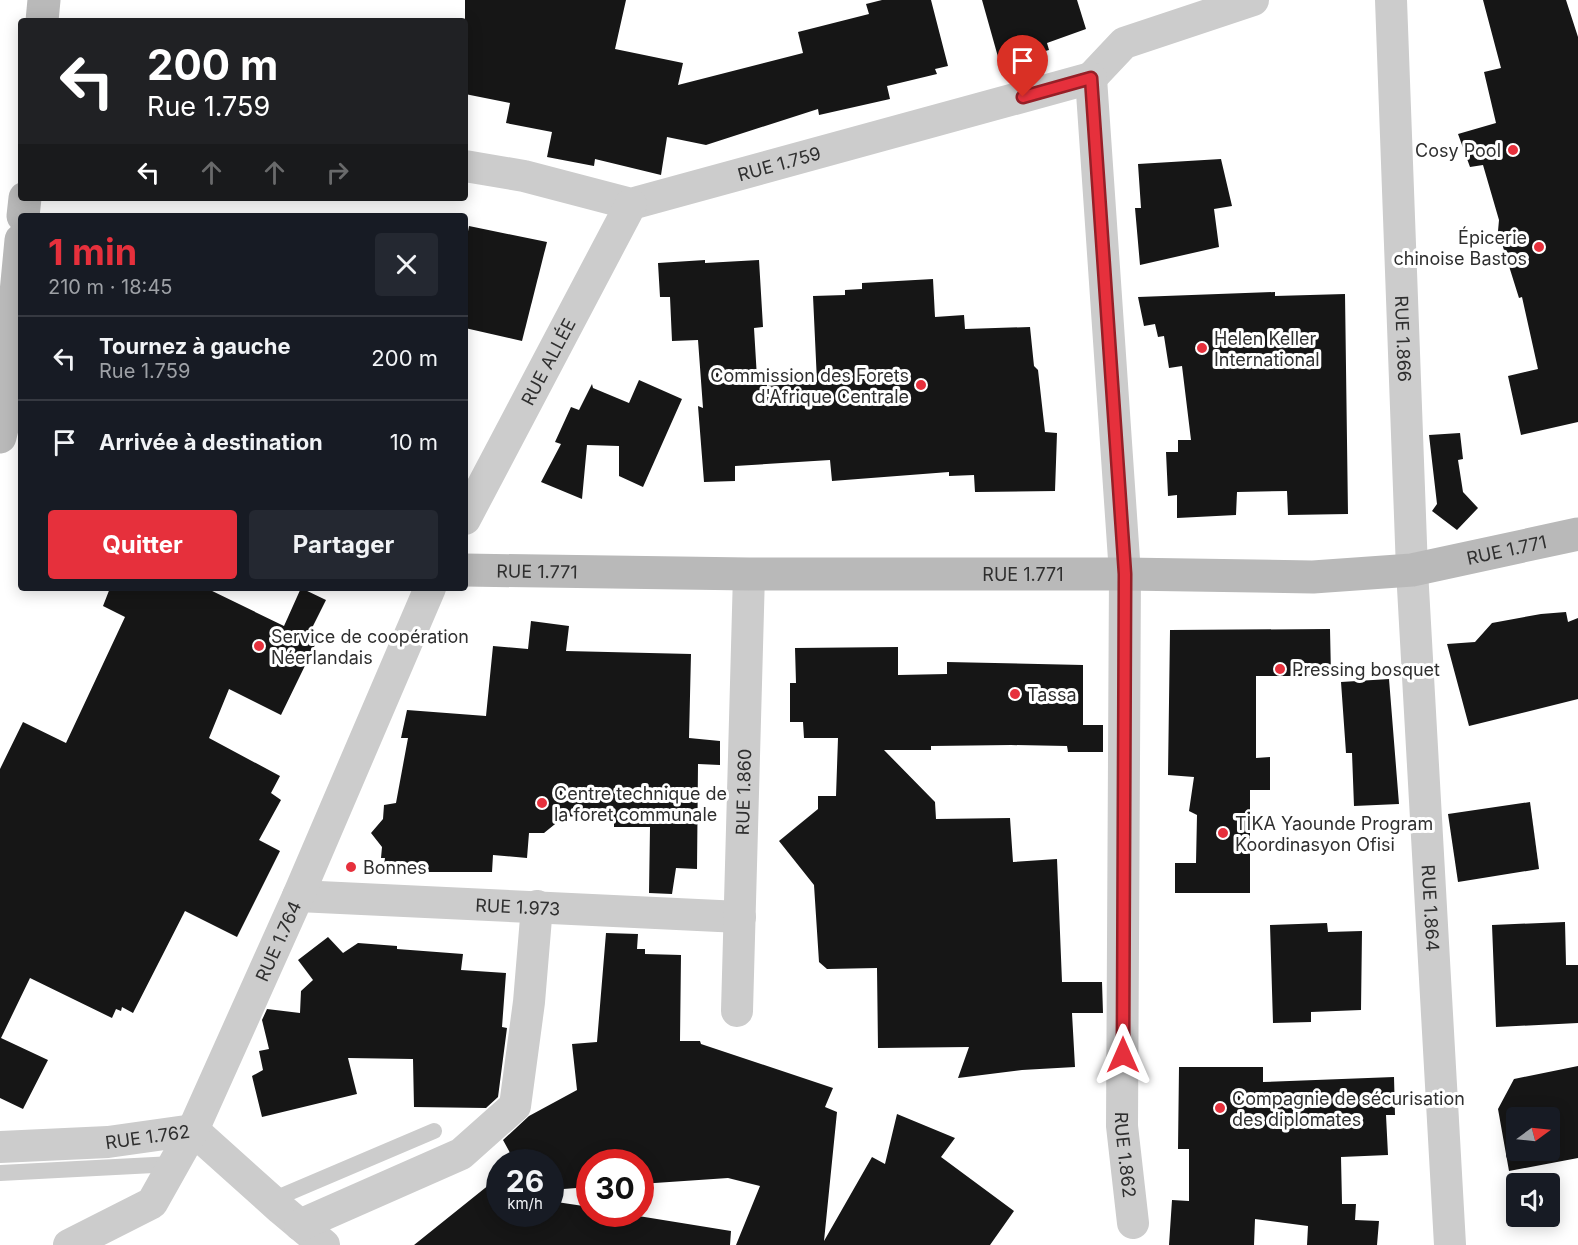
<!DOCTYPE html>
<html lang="fr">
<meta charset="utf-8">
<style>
:root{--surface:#171b24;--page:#242831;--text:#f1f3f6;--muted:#9ea1a6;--line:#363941;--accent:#e6303c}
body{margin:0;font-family:Inter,sans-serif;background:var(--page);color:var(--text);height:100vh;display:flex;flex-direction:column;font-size:22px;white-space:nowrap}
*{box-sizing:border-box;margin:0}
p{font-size:20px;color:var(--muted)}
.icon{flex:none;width:33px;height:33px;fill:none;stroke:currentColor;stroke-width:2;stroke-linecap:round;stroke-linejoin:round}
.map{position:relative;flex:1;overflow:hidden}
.drawer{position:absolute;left:18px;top:213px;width:450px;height:378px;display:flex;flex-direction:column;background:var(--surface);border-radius:6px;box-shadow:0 3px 15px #0003}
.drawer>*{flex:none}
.top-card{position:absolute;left:18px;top:18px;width:450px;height:183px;border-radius:6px;box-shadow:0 3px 15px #0003;background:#202124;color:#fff;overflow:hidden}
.needle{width:39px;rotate:75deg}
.fabs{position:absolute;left:1506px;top:1107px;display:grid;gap:12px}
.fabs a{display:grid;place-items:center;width:54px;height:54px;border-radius:6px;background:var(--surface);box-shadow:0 3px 15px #0003;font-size:30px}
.speed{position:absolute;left:486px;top:1149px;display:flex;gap:12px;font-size:30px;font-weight:700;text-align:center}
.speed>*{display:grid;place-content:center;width:78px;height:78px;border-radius:50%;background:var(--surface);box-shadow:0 3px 15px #0003;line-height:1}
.speed small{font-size:15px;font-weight:400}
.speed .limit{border:9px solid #d22;background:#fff;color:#111}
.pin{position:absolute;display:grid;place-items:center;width:51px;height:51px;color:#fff;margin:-62px -26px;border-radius:50% 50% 50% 0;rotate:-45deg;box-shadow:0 0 6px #0007}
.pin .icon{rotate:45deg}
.me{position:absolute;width:66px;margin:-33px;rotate:0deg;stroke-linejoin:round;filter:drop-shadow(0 0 4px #0008)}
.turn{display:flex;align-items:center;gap:21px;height:126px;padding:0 30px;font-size:27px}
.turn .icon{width:78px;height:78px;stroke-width:2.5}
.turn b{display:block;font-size:42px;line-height:51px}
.lanes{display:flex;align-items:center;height:57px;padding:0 30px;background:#0003;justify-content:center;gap:30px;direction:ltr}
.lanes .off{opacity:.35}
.round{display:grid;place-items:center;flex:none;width:63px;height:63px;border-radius:6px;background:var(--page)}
.headline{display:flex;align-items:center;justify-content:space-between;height:102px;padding:0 30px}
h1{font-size:36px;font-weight:700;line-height:45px;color:var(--accent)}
.button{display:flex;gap:12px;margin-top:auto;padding:12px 30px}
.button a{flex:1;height:69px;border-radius:6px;background:var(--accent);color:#fff;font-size:24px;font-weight:700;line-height:69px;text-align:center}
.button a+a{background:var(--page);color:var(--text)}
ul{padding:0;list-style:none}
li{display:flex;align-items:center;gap:18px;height:84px;padding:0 30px;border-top:2px solid var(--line)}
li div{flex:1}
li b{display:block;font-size:22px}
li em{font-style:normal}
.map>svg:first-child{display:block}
.building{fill:#161616;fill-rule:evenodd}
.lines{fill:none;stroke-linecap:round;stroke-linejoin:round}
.lane{stroke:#ccc;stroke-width:16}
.street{stroke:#ccc;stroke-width:32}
.secondary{stroke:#b9b9b9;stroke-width:33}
.route-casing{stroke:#961f27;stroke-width:15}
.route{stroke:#e6303c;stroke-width:10}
.poi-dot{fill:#e6303c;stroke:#fff;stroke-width:2}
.labels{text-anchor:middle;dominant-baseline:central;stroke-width:6;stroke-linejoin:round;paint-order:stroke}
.poi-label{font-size:18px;fill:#2f2f2f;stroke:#fff;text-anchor:start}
.street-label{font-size:18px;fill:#2f2f2f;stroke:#fff}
</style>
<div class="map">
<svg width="1578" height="1245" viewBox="0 0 1578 1245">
<rect width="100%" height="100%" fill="#fff"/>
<g class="building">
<path d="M465 0H626L615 49 683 63 678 85 803 53 798 32 869 14 866 4 882 0H931L948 66 935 69 937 74 887 86 890 99 819 115 818 109 706 145 667 137 661 175 595 159 594 166 547 157 552 132 506 123 510 103 465 94Z"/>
<path d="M982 0H1077L1086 29 1047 43 1049 50 1000 64Z"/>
<path d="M1483 0H1566L1578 37V422L1521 435 1508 376 1538 369 1522 297 1519 298 1498 231 1499 220 1483 165 1470 167 1458 134 1496 123 1484 72 1501 68Z"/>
<path d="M1221 159 1232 206 1214 209 1219 247 1140 265 1135 208H1141L1138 164Z"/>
<path d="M469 226 547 242 522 341 465 328V247Z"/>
<path d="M705 260V263L759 260 763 327 754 328 757 378 766 377 767 386 817 382 813 296 845 295V290L862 289V283L933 279 935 317 964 315 965 329 1030 327 1034 366 1038 370 1045 432 1057 433 1055 491 975 492 974 475 949 476V472L832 481 830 460 735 466V481L704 482 698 406 703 408 698 340 672 341 670 297H660L658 263Z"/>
<path d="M1275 292V296L1345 294 1348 514 1288 515 1287 491 1237 492 1236 515 1177 518V495L1168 496 1166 452H1178V440H1191L1182 366 1169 368 1164 336 1158 337 1155 324 1144 326 1138 297Z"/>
<path d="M639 380 682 399 643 487 619 476V446L587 445 582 499 541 482 561 444 555 442 571 407 579 410 592 384 593 388 629 403Z"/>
<path d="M1460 433 1463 459 1458 460 1463 492 1478 508 1457 530 1432 511 1437 504 1429 435Z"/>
<path d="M110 588H206L284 626 301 588 326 600 307 638 316 643 281 715 229 689 209 738 280 776 271 793 281 800 259 840 280 851 237 937 185 911 133 1013 122 1007 121 1011 116 1009 112 1018 30 978 1 1038 48 1060 23 1109 0 1098V769L23 722 66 743 125 617 103 606Z"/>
<path d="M1566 612 1568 622 1578 618V699L1469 726 1447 644 1475 642 1492 623 1541 614Z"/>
<path d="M531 621 569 626 566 651 691 654 689 738 720 741V765L698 764 697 869 676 868 672 894 649 893 650 827H614V820L565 816 544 833H529L527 858 493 855 492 872H383L385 858H381L382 847 371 833 383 819 384 805 396 803 408 738H401L407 710 486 716 493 646 528 649Z"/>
<path d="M1330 629 1331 676H1256V758L1270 757V790H1250V893H1175V863H1196L1197 815 1189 811 1194 777 1168 775 1170 630Z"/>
<path d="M898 647V675L947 674V662L1083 665V725H1103V752H1068L1067 746 1011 745 931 746V750H884L935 802 936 819 1010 818 1013 862 1057 859 1062 982H1102L1103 1013H1072L1075 1067 1022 1070 958 1078 969 1047 878 1048 877 968 827 969 819 962 814 885 779 841 818 809V796H836L838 738H804L803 722H790V683H796L795 648Z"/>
<path d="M1389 679 1399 804 1354 806 1352 753H1346L1341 682Z"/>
<path d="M1530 802 1539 869 1458 882 1448 814Z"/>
<path d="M1565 922 1566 965H1578V1023L1496 1027 1492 925Z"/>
<path d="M1327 923 1328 932 1362 931 1361 1010 1311 1012V1022L1273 1023 1270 925Z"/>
<path d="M606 933 638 934 637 949H645V954L681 955 680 1041H700L701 1044 833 1088 825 1107 837 1112 824 1241 872 1157 885 1164 897 1114 955 1138 941 1157 1014 1211 990 1245H736L760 1186 728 1178 640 1184V1162H590V1187L550 1190V1162H515L503 1140 529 1116 577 1090 572 1044 597 1042Z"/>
<path d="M328 937 343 953 358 943 397 946V949L463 954 461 970 506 973 502 1027 507 1028 498 1097 486 1108 414 1107 413 1059 348 1058 357 1094 262 1117 252 1076 263 1070 259 1051 269 1049 262 1020 267 1009 300 1013 301 991 313 980 298 960Z"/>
<path d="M1578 1066V1158L1509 1171 1498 1109 1514 1079ZM1516 1118H1550V1150H1516Z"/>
<path d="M1179 1067H1263V1082L1394 1077 1395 1115H1386L1388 1155 1341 1157 1342 1204H1356L1355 1220 1379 1221 1377 1245H1307L1308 1226 1255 1219 1254 1245H1169L1172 1200 1189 1201V1149H1178Z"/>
<path d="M500 1176V1214H550V1201L590 1207V1214H626L731 1231 730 1245H414Z"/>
</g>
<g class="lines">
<g class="lane">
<path d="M0 1173 173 1164"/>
<path d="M272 1200 434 1131"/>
</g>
<g class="street">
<path id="s1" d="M1391 0 1412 570 1450 1245"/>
<path id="s2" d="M1091 78 1125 574 1122 1126 1133 1223"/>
<path d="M1091 78 1124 43 1253 0"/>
<path id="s3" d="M465 166 524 176 631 204 1091 78"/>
<path id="s4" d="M465 519 631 204"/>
<path id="s5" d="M298 896 740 917"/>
<path id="s6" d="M737 1011 749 574"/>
<path id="s7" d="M0 1147 108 1142 193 1130 281 1209 324 1245"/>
<path d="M300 1225 461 1154 515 1106 529 1002 537 906"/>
<path id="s8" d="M69 1245 152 1203 193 1130 298 896 430 588"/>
</g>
<g class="secondary">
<path d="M42 21 44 0"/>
<path d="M23 216 25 198"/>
<path d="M0 437 4 420 21 240"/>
<path id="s9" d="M465 570 749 574H1125L1313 577 1412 570 1578 534"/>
</g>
</g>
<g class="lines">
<g class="route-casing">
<path id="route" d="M1023 97 1091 78 1125 574 1123 1055"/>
</g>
<use href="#route" class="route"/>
</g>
<g class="poi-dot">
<circle cx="1513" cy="150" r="6"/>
<circle cx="1539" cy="247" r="6"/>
<circle cx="1202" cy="348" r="6"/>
<circle cx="921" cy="385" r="6"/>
<circle cx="259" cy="646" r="6"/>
<circle cx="1280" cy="669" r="6"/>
<circle cx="1015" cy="694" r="6"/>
<circle cx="542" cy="803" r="6"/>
<circle cx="1223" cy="833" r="6"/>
<circle cx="351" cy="867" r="6"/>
<circle cx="1220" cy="1108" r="6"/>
</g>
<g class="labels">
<g class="poi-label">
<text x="1501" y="150" text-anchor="end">Cosy Pool</text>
<text x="1527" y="237" text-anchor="end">Épicerie<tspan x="1527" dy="21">chinoise Bastos</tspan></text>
<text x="1214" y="338">Helen Keller<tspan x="1214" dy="21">International</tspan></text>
<text x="909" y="375" text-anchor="end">Commission des Forets<tspan x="909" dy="21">d'Afrique Centrale</tspan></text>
<text x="271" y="636">Service de coopération<tspan x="271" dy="21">Néerlandais</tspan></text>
<text x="1292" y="669">Pressing bosquet</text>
<text x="1027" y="694">Tassa</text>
<text x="554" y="793">Centre technique de<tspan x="554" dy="21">la foret communale</tspan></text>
<text x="1235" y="823">TİKA Yaounde Program<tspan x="1235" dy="21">Koordinasyon Ofisi</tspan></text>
<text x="363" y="867">Bonnes</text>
<text x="1232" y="1098">Compagnie de sécurisation<tspan x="1232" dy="21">des diplomates</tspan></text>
</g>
<g class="street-label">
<text stroke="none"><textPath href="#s3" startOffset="324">RUE 1.759</textPath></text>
<text stroke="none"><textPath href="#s1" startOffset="339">RUE 1.866</textPath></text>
<text stroke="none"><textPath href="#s4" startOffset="178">RUE ALLÉE</textPath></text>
<text stroke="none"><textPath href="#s9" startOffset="1044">RUE 1.771</textPath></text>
<text stroke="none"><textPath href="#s9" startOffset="72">RUE 1.771</textPath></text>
<text stroke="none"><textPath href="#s9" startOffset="558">RUE 1.771</textPath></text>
<text stroke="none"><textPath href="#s6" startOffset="219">RUE 1.860</textPath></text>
<text stroke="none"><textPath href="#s5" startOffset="220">RUE 1.973</textPath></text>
<text stroke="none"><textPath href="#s1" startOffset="909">RUE 1.864</textPath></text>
<text stroke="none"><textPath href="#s8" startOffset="384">RUE 1.764</textPath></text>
<text stroke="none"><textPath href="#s7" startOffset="148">RUE 1.762</textPath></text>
<text stroke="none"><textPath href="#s2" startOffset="1078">RUE 1.862</textPath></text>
</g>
</g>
</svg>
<div class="fabs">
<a><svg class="needle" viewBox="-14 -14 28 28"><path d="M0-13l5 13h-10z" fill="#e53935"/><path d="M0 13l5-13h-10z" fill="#9ea1a6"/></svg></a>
<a><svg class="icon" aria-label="sound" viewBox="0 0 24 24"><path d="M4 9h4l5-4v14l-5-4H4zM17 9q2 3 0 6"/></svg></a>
</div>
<div class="speed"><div>26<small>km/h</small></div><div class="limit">30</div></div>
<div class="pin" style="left:1023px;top:97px;background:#d93025"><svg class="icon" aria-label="arrive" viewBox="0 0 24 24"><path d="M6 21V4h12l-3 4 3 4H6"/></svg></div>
<svg class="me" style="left:1123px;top:1055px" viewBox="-20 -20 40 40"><path d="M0-17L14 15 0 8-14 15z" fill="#e6303c" stroke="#fff" stroke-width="4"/></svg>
<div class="top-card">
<div class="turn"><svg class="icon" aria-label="left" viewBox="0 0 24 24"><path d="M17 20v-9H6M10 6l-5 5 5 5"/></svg><div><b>200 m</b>Rue 1.759</div></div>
<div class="lanes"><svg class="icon" aria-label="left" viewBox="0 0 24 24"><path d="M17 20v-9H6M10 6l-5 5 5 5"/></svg><svg class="icon off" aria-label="ahead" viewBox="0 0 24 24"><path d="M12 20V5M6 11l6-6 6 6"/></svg><svg class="icon off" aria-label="ahead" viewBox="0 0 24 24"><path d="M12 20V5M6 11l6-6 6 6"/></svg><svg class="icon off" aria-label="right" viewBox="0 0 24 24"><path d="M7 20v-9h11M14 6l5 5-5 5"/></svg></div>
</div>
<section class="drawer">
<div class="headline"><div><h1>1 min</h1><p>210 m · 18:45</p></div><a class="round"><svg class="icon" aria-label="close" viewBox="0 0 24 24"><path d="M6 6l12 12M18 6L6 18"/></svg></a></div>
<ul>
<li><svg class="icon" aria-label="left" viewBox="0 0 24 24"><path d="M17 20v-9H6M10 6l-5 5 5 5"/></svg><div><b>Tournez à gauche</b><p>Rue 1.759</p></div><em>200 m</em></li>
<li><svg class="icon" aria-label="arrive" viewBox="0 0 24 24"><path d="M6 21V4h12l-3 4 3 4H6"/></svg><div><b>Arrivée à destination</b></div><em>10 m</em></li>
</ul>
<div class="button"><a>Quitter</a><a>Partager</a></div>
</section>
</div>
